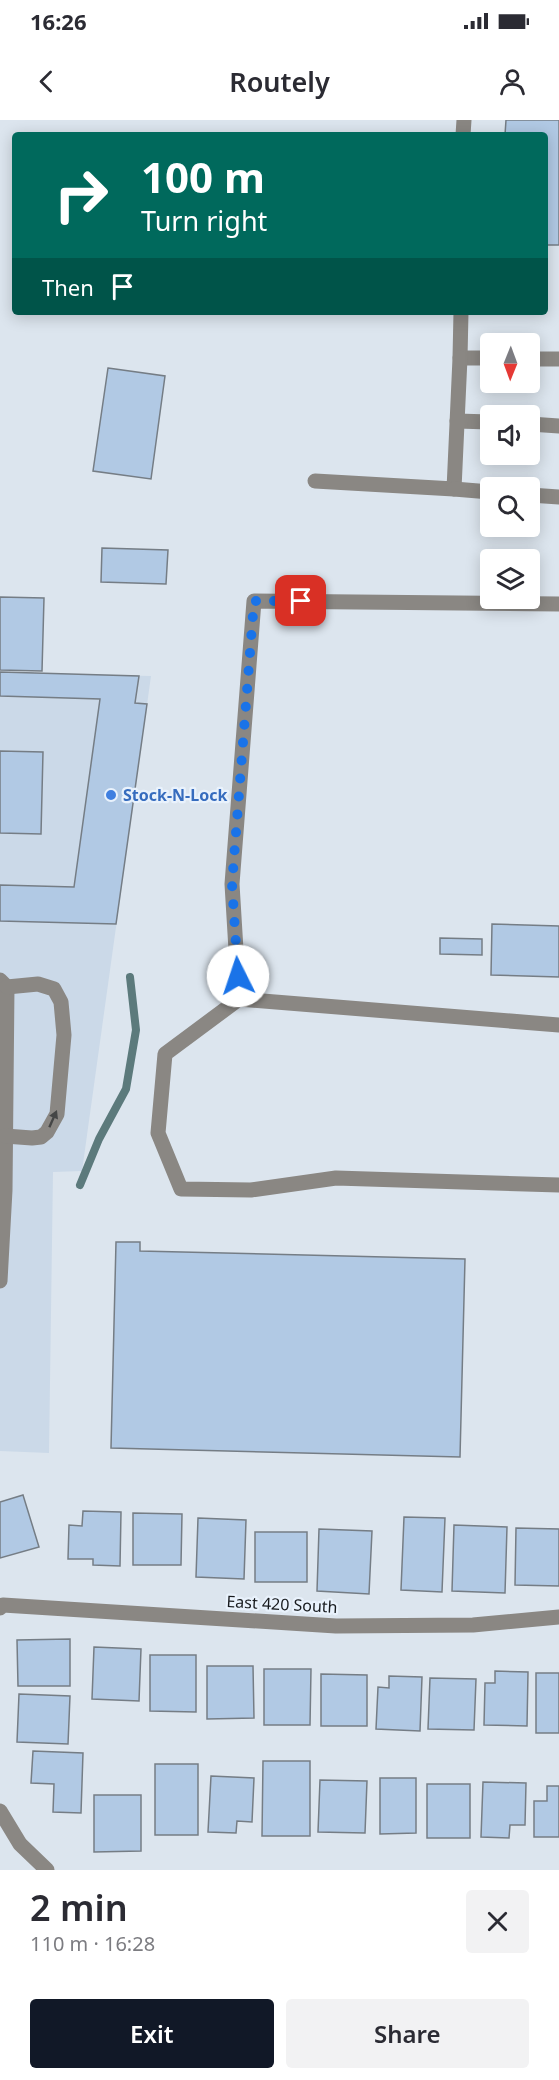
<!DOCTYPE html>
<meta charset="utf-8">
<style>
:root{--surface:#fff;--page:#f2f2f3;--text:#2b2b33;--muted:#7c7c81;--accent:#111827}
body{margin:0;font-family:"Noto Sans",sans-serif;background:var(--page);color:var(--text);height:100vh;display:flex;flex-direction:column;font-size:22px;white-space:nowrap}
*{box-sizing:border-box;margin:0}
p{font-size:20px;color:var(--muted)}
.icon{flex:none;width:33px;height:33px;fill:none;stroke:currentColor;stroke-width:2;stroke-linecap:round;stroke-linejoin:round}
.map{position:relative;height:1750px;overflow:hidden}
.sheet{display:flex;flex-direction:column;background:var(--surface);flex:1}
.sheet>*{flex:none}
.banner{position:absolute;left:12px;top:12px;width:536px;height:183px;border-radius:6px;box-shadow:0 3px 15px #0003;background:#00695c;color:#fff;overflow:hidden}
.needle{width:39px;rotate:181deg}
.buttons{position:absolute;left:480px;top:213px;display:grid;gap:12px}
.buttons a{display:grid;place-items:center;width:60px;height:60px;border-radius:6px;background:var(--surface);box-shadow:0 3px 15px #0003;font-size:30px}
.pin{position:absolute;display:grid;place-items:center;width:51px;height:51px;color:#fff;margin:-26px;border-radius:12px;box-shadow:0 3px 9px #0006}
.me{position:absolute;width:66px;margin:-33px;rotate:356deg;stroke-linejoin:round;filter:drop-shadow(0 0 4px #0008)}
.turn{display:flex;align-items:center;gap:21px;height:126px;padding:0 30px;font-size:27px}
.turn .icon{width:78px;height:78px;stroke-width:2.5}
.turn b{display:block;font-size:42px;line-height:51px}
.then{display:flex;align-items:center;height:57px;padding:0 30px;background:#0003;gap:12px;font-size:22px}
.round{display:grid;place-items:center;flex:none;width:63px;height:63px;border-radius:6px;background:var(--page)}
.overview{display:flex;align-items:center;justify-content:space-between;height:102px;padding:0 30px}
h1{font-size:36px;font-weight:600;line-height:45px}
.primary-button{display:flex;gap:12px;margin-top:auto;padding:12px 30px}
.primary-button a{flex:1;height:69px;border-radius:6px;background:var(--accent);color:#fff;font-size:24px;font-weight:600;line-height:69px;text-align:center}
.primary-button a+a{background:var(--page);color:var(--text)}
.status{display:flex;justify-content:space-between;align-items:center;height:42px;padding:0 30px;background:var(--surface);direction:ltr}
.status svg{height:16px;fill:currentColor}
header{display:flex;justify-content:space-between;align-items:center;height:78px;padding:0 30px;background:var(--surface);font-size:27px;font-weight:600}
.map>svg:first-child{display:block}
.built{fill:#cbd9e8}
.lines{fill:none;stroke-linecap:round;stroke-linejoin:round}
.stream{stroke:#5c7a7c;stroke-width:8}
.building{fill:#b1c9e4;stroke:#757d85;stroke-width:1.5}
.service{stroke:#8a8783;stroke-width:15}
.minor{stroke:#8a8783;stroke-width:15}
.oneway{fill:#454646}
.route{stroke:#1a73e8;stroke-width:10;stroke-dasharray:0 18}
.shop-dot{fill:#3f7fe0;stroke:#e9f2fc;stroke-width:2}
.labels{text-anchor:middle;dominant-baseline:central;stroke-width:4.5;stroke-linejoin:round;paint-order:stroke}
.shop-label{font-size:16px;font-weight:bold;fill:#366cbe;stroke:#e9f2fc;text-anchor:start}
.street-label{font-size:16px;fill:#171a1d;stroke:#e9f2fc}
</style>
<div class="status"><b>16:26</b><svg viewBox="0 0 49 12"><path d="M0 12V9h3v3zM5 12V6h3v6zM10 12V3h3v9zM15 12V0h3v12zM26 1h20v11H26zM47 4h2v5h-2z"/></svg></div>
<header><svg class="icon" aria-label="back" viewBox="0 0 24 24"><path d="M15 5l-7 7 7 7"/></svg>Routely<svg class="icon" aria-label="person" viewBox="0 0 24 24"><circle cx="12" cy="8" r="4"/><path d="M4 21q1-7 8-7t8 7"/></svg></header>
<div class="map">
<svg width="559" height="1750" viewBox="0 0 559 1750">
<rect width="100%" height="100%" fill="#dce5ee"/>
<path class="built" d="M0 552 151 556 82 1051 53 1052 49 1333 0 1331Z"/>
<g class="lines">
<path class="stream" d="M80 1065 99 1019 126 969 136 910 130 857"/>
</g>
<g class="building">
<path d="M506 0H559V125H544V15H505Z"/>
<path d="M108 248 165 256 151 359 93 351Z"/>
<path d="M102 428 168 430 166 464 101 462Z"/>
<path d="M0 477 44 478 42 551 0 550Z"/>
<path d="M0 552 139 556 135 583 147 584 116 804 0 801V765L74 767 100 579 0 576Z"/>
<path d="M0 631 43 632 41 714 0 713Z"/>
<path d="M492 804 559 806V857L491 855Z"/>
<path d="M440 818 482 819V835L440 834Z"/>
<path d="M116 1122H140V1131L465 1139 460 1337 111 1328Z"/>
<path d="M23 1375 39 1427 0 1438V1382Z"/>
<path d="M83 1391 121 1392 120 1446 93 1445V1439H68L69 1405 82 1406Z"/>
<path d="M133 1393 182 1394 181 1445H133Z"/>
<path d="M404 1397 445 1398 442 1472 401 1470Z"/>
<path d="M198 1398 246 1400 244 1459 196 1457Z"/>
<path d="M454 1405 507 1407 505 1473 452 1471Z"/>
<path d="M516 1408 559 1409V1466L515 1465Z"/>
<path d="M319 1409 372 1411 369 1474 317 1471Z"/>
<rect x="255" y="1412" width="52" height="50"/>
<path d="M70 1519V1566H18L17 1520Z"/>
<path d="M94 1527 141 1529 139 1581 92 1579Z"/>
<path d="M150 1535H196V1592L150 1591Z"/>
<path d="M207 1546H253L254 1598 207 1599Z"/>
<path d="M264 1549H311L310 1605H264Z"/>
<path d="M495 1551 528 1552 527 1606 484 1605 485 1563H495Z"/>
<rect x="536" y="1553" width="23" height="60"/>
<path d="M321 1554 367 1555V1606H321Z"/>
<path d="M389 1556 422 1557 420 1611 376 1609 378 1567 389 1568Z"/>
<path d="M430 1558 476 1559 474 1610 428 1609Z"/>
<path d="M19 1574 70 1576 68 1624 17 1622Z"/>
<path d="M33 1631 83 1633 81 1693 53 1692 54 1664 31 1663Z"/>
<path d="M263 1641H310V1716H262Z"/>
<rect x="155" y="1644" width="43" height="71"/>
<path d="M211 1656 254 1658 252 1702 237 1701 236 1713 208 1712Z"/>
<path d="M380 1658H416V1713L380 1714Z"/>
<path d="M320 1660 367 1661 365 1713 318 1712Z"/>
<path d="M483 1662 526 1663 525 1705H510L509 1718 481 1717Z"/>
<rect x="427" y="1664" width="43" height="54"/>
<path d="M547 1666H559V1717H534V1681H547Z"/>
<path d="M94 1675H141V1731L94 1732Z"/>
</g>
<g class="lines">
<g class="service">
<path d="M463 15 464 0"/>
<path d="M461 192 460 238H490"/>
<path d="M530 239H559"/>
<path d="M457 301 490 302"/>
<path d="M530 304 559 306"/>
<path d="M315 361 454 369 460 238"/>
<path d="M454 369 490 372"/>
<path d="M530 375 559 377"/>
<path d="M559 484 254 481 232 764 239 879 165 934 158 1013 181 1069 251 1070 336 1058 559 1065"/>
<path d="M0 860 7 867 5 1070 0 1161"/>
<path d="M239 879 559 905"/>
<path d="M5 1016 32 1018 41 1017 47 1012 57 994 64 915 61 882 54 869 38 864 7 867"/>
</g>
<g class="minor">
<path d="M0 1488 3 1485 336 1506 473 1505 559 1497"/>
<path d="M0 1691 20 1724 47 1750"/>
</g>
</g>
<defs><path id="oneway-solid" d="M-6-.8H1V-3.2L6.5 0L1 3.2V.8H-6Z" transform="scale(1.5)"/></defs>
<use class="oneway" href="#oneway-solid" transform="translate(53 999) rotate(-66)"/>
<g class="lines">
<path class="route" d="M238 856 232 764 254 481H301"/>
</g>
<circle class="shop-dot" cx="111" cy="675" r="6"/>
<g class="labels">
<g class="shop-label">
<text x="123" y="675">Stock-N-Lock</text>
</g>
<g class="street-label">
<text transform="translate(282 1484) rotate(3)">East 420 South</text>
</g>
</g>
</svg>
<div class="buttons">
<a><svg class="needle" viewBox="-14 -14 28 28"><path d="M0-13l5 13h-10z" fill="#e53935"/><path d="M0 13l5-13h-10z" fill="#7c7c81"/></svg></a>
<a><svg class="icon" aria-label="sound" viewBox="0 0 24 24"><path d="M4 9h4l5-4v14l-5-4H4zM17 9q2 3 0 6"/></svg></a>
<a><svg class="icon" aria-label="search" viewBox="0 0 24 24"><circle cx="10" cy="10" r="6"/><path d="M15 15l6 6"/></svg></a>
<a><svg class="icon" aria-label="layers" viewBox="0 0 24 24"><path d="M12 4l9 5-9 5-9-5zM3 14l9 5 9-5"/></svg></a>
</div>
<div class="pin" style="left:301px;top:481px;background:#d93025"><svg class="icon" aria-label="arrive" viewBox="0 0 24 24"><path d="M6 21V4h12l-3 4 3 4H6"/></svg></div>
<svg class="me" style="left:238px;top:856px" viewBox="-20 -20 40 40"><circle r="19" fill="#fff"/><path d="M0-13L10 11 0 6-10 11z" fill="#1a73e8"/></svg>
<div class="banner">
<div class="turn"><svg class="icon" aria-label="right" viewBox="0 0 24 24"><path d="M7 20v-9h11M14 6l5 5-5 5"/></svg><div><b>100 m</b>Turn right</div></div>
<div class="then">Then<svg class="icon" aria-label="arrive" viewBox="0 0 24 24"><path d="M6 21V4h12l-3 4 3 4H6"/></svg></div>
</div>
</div>
<section class="sheet">
<div class="overview"><div><h1>2 min</h1><p>110 m · 16:28</p></div><a class="round"><svg class="icon" aria-label="close" viewBox="0 0 24 24"><path d="M6 6l12 12M18 6L6 18"/></svg></a></div>
<div class="primary-button"><a>Exit</a><a>Share</a></div>
</section>
